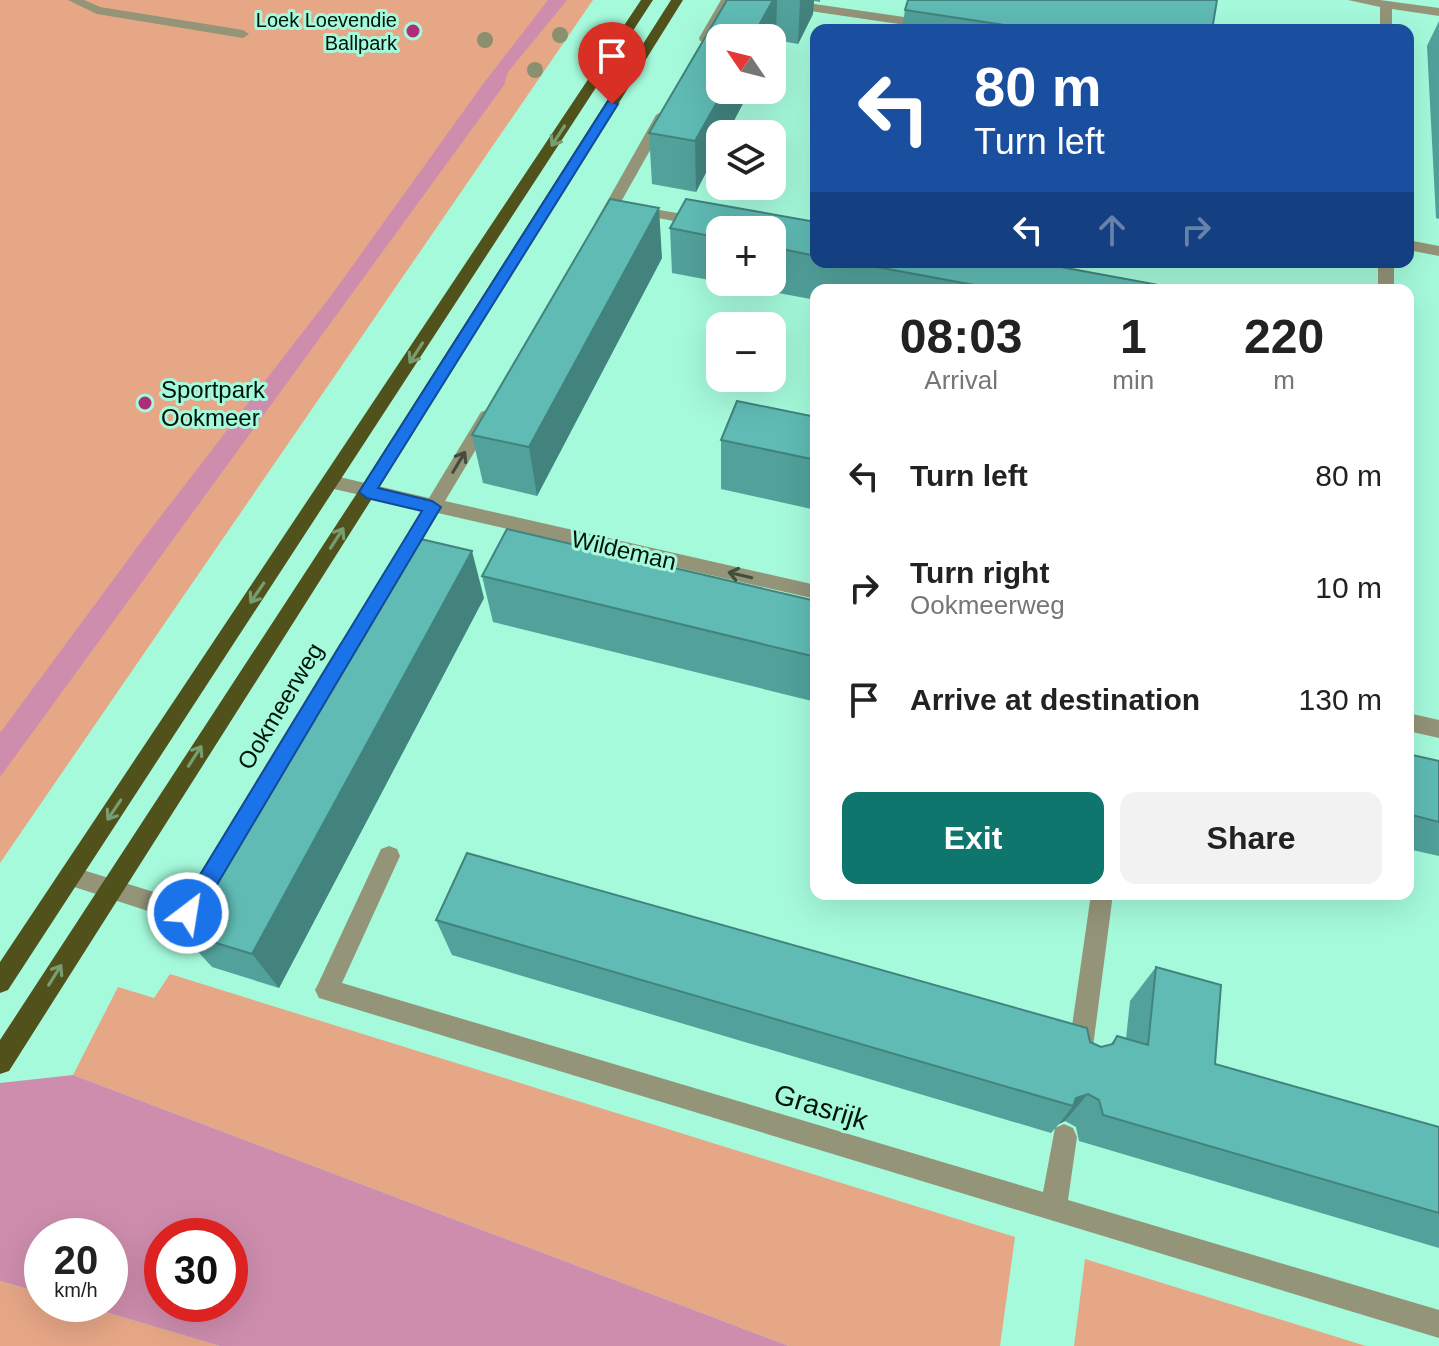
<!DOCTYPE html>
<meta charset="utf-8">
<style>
:root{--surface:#fff;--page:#f2f2f2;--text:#222;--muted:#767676;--accent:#0f766e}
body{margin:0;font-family:Helvetica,sans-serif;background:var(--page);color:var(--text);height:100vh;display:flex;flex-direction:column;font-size:30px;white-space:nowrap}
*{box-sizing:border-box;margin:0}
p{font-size:26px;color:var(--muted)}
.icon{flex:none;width:44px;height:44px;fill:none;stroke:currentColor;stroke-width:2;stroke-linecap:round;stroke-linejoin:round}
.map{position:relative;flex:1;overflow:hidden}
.details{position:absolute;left:810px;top:284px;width:604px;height:616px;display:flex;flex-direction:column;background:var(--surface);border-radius:16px;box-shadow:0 8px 32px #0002}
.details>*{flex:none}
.banner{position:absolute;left:810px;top:24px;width:604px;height:244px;border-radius:16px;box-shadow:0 8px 32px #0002;background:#1a4fa0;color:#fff;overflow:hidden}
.needle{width:52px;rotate:305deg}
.fabs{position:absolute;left:706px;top:24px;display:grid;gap:16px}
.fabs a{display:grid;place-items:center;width:80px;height:80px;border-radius:16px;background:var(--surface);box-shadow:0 8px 32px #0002;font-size:40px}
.speed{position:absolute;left:24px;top:1218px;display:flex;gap:16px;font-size:40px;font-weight:700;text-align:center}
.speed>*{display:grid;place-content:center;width:104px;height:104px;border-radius:50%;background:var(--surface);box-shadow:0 8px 32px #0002;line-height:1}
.speed small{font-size:20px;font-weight:400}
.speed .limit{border:12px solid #d22;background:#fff;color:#111}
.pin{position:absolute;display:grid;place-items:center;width:68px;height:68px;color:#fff;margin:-82px -34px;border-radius:50% 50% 50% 0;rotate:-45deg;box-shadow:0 0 8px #0007}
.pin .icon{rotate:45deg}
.me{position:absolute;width:88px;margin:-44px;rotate:31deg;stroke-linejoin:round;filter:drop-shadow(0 0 6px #0008)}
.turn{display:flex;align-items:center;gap:28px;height:168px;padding:0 32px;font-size:36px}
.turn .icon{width:104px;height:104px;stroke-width:2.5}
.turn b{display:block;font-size:56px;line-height:68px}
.lanes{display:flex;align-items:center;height:76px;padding:0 32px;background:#0003;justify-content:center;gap:40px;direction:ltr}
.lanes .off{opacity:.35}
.eta{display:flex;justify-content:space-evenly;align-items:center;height:136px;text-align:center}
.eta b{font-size:48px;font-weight:800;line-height:56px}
.primary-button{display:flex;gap:16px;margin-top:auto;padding:16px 32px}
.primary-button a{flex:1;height:92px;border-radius:16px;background:var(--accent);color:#fff;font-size:32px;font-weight:800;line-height:92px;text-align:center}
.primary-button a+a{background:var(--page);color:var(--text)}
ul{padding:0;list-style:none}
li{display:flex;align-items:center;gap:24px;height:112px;padding:0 32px}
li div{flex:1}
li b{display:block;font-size:30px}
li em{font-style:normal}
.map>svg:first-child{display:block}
.green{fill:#e6a786}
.water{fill:#ce8dad;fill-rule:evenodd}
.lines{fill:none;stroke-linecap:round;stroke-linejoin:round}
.minor{fill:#939478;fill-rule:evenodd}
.major{fill:#51511b;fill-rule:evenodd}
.tree{fill:#8a906e}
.wall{fill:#52a19b;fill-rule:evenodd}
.shaded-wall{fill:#42837e}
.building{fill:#5fbbb4;stroke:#42837e;stroke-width:2}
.oneway{stroke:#779d71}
.oneway2{stroke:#424e3d}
.route{fill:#1a73e8;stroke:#114b97;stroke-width:2}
.poi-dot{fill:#ae2d79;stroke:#a5fadb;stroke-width:3}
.labels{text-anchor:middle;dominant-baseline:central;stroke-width:6;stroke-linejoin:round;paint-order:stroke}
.far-poi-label{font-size:20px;fill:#00140c;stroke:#a5fadb;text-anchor:end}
.poi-label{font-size:24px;fill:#00140c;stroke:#a5fadb;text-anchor:start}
.street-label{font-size:24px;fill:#00140c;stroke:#a5fadb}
.near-street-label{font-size:28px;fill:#00140c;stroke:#a5fadb}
</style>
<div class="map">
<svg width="1439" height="1346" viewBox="0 0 1439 1346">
<rect width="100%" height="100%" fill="#a5fadb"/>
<g class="green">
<path d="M0 0H593L0 863Z"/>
<path d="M170 974 1015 1237 1000 1346H789L73 1075 118 987 154 998Z"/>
<path d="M1085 1259 1366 1346H1074Z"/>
<path d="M0 1281 42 1293V1304H78L220 1346H0Z"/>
</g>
<g class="water">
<path d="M548 0H567L508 72 504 85 0 777V733L147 534 333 293 483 84Z"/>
<path d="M73 1075 789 1346H220L78 1304H110V1236H42V1293L0 1281V1083ZM162 1236H230V1304H162Z"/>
</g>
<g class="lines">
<g class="minor">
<path d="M68 0H84L100 7 243 30 249 34 243 38 97 14Z"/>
<path d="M721 0H733L710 41H700L699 38Z"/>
<path d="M756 0H787L966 26 972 30H940L762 4Z"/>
<path d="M1348 0H1380L1439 8V16L1392 9V30H1380V7Z"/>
<path d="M663 111 670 115 609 223 602 228 597 226 595 223 656 115Z"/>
<path d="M636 206 747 225 754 230H722L631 213 629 210Z"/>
<path d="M1408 240 1439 246V256L1408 250Z"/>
<rect x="1378" y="262" width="16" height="28"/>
<path d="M487 410 496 416 445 501 816 585V599L438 513 408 565H394L392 560 422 509 325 487 322 482 325 477 331 475 429 498 481 412Z"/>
<path d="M347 641 354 643 357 649 354 655 196 920 188 924 62 883 59 876 62 869 70 866 183 901 340 643Z"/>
<path d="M1408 713 1439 720V738L1408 731Z"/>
<path d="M389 846 397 849 400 856 342 983 1043 1192 1055 1128 1064 1124 1073 1128 1077 1137 1068 1200 1439 1310V1338L319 998 315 990 319 982 381 849Z"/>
<path d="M1091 894H1113L1092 1054 1089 1063 1080 1066 1071 1063 1068 1054Z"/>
</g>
<g class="major">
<path d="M641 0H653L8 990 0 993V962Z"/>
<path d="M671 0H683L373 497 9 1071 0 1074V1040L361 487Z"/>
</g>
</g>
<g class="tree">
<circle cx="560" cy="35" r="8"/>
<circle cx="485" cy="40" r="8"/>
<circle cx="535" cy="70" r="8"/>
</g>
<g class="wall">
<path d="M727 0H820V2L814 1 813 14 798 44 776 40 772 47V38L720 90H750L727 134H720L696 192 652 184 649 133Z"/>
<path d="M905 10 1212 30H902Z"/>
<path d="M1439 21V219L1436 218 1427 46Z"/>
<path d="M816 222V262H1034L1175 290H816V300L672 273 670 228ZM720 230H772V282H720Z"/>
<path d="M662 258 537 496 483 483 472 435Z"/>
<path d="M816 417V510L721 489V440Z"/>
<path d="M482 576 816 601V702L493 622Z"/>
<path d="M484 598 279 988 212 967 180 932Z"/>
<path d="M1408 754 1439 761V856L1408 849Z"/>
<path d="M436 920 1090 1042 1101 1047 1110 1045 1117 1036 1126 1039 1130 1001 1156 967 1215 1064 1439 1127V1248L1079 1141 1076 1127 1065 1121 1059 1124 1051 1133 452 955Z"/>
</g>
<g class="shaded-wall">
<path d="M773 0H777L776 40 772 47V38H752Z"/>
<path d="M800 0H814L813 14 798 44Z"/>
<path d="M724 90H750L727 134H720V146L696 192 695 141Z"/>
<path d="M659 208 662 258 537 496 529 447Z"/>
<path d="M472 551 484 598 279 988 252 954Z"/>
<path d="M1088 1094 1065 1121 1059 1124 1073 1106 1076 1098Z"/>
</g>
<g class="building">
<path d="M727 0H773L752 38H720V90H724L695 141 649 133Z"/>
<path d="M908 0H1217L1212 30H1037L905 10Z"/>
<path d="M610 199 659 208 529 447 472 435Z"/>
<path d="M686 199 816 222V256L772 247V230H720V238L670 228Z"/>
<path d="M850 262H1034L1175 288V290H1001Z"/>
<path d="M737 401 816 417V460L721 440Z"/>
<path d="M507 529 816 601V657L482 576Z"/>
<path d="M412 537 472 551 252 954 180 932Z"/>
<path d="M1408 754 1439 761V822L1408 814Z"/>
<path d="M467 853 1087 1028 1090 1042 1101 1047 1113 1044 1117 1036 1148 1045 1156 967 1221 985 1215 1064 1439 1127V1213L1103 1115 1099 1100 1088 1094 1076 1098 1073 1106 436 920Z"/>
</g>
<defs><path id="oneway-shaft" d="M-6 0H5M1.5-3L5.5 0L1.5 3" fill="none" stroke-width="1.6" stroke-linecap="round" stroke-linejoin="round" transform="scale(2)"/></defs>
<g class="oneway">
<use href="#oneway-shaft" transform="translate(558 136) rotate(123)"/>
<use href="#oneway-shaft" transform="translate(416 353) rotate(123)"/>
<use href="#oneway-shaft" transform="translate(337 538) rotate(-57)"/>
<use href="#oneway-shaft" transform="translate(257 593) rotate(124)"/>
<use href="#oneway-shaft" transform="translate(195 756) rotate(-57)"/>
<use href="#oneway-shaft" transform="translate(114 810) rotate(124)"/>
<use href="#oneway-shaft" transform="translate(55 975) rotate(-58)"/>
</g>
<g class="oneway2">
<use href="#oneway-shaft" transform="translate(459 462) rotate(-59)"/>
<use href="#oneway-shaft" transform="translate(740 575) rotate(-167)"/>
</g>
<path class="route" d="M608 101 618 104 378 488 432 501 441 507 196 920 188 923 181 920 178 913 181 906 422 511 367 498 359 492Z"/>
<g class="poi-dot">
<circle cx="413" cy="31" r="8"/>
<circle cx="145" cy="403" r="8"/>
</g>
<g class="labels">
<g class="far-poi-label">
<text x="397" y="20">Loek Loevendie<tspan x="397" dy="23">Ballpark</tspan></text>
</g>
<g class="poi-label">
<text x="161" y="389">Sportpark<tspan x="161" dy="28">Ookmeer</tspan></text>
</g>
<g class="street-label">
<text transform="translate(624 550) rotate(13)">Wildeman</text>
<text transform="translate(280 706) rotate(-59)">Ookmeerweg</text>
</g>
<g class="near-street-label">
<text transform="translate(821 1107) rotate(17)">Grasrijk</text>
</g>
</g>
</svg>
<div class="fabs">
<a><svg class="needle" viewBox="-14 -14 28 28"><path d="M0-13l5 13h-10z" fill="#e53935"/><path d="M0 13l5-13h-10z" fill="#767676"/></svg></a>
<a><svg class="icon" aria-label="layers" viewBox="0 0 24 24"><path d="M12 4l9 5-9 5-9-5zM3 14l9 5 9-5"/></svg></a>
<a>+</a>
<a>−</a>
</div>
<div class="speed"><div>20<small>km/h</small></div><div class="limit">30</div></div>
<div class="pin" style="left:612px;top:104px;background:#d93025"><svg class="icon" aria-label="arrive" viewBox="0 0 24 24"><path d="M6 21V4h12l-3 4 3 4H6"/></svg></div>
<svg class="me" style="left:188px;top:913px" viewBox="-20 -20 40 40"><circle r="17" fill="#1a73e8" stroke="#fff" stroke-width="3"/><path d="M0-11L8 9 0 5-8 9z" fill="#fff"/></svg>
<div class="banner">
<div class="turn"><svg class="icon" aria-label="left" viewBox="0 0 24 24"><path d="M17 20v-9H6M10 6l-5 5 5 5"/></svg><div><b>80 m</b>Turn left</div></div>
<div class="lanes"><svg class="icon" aria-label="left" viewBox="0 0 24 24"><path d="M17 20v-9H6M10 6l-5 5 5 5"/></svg><svg class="icon off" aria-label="ahead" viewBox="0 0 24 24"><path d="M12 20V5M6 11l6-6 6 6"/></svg><svg class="icon off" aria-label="right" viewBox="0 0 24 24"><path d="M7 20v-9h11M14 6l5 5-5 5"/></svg></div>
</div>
<section class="details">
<div class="eta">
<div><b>08:03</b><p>Arrival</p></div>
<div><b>1</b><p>min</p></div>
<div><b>220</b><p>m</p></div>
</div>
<ul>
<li><svg class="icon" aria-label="left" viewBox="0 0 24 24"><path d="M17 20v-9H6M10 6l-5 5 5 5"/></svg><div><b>Turn left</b></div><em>80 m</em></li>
<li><svg class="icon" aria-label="right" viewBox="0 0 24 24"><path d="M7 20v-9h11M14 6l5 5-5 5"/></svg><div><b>Turn right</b><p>Ookmeerweg</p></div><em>10 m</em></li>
<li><svg class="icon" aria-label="arrive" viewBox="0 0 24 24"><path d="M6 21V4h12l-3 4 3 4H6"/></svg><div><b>Arrive at destination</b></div><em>130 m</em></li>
</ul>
<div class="primary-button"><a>Exit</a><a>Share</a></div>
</section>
</div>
